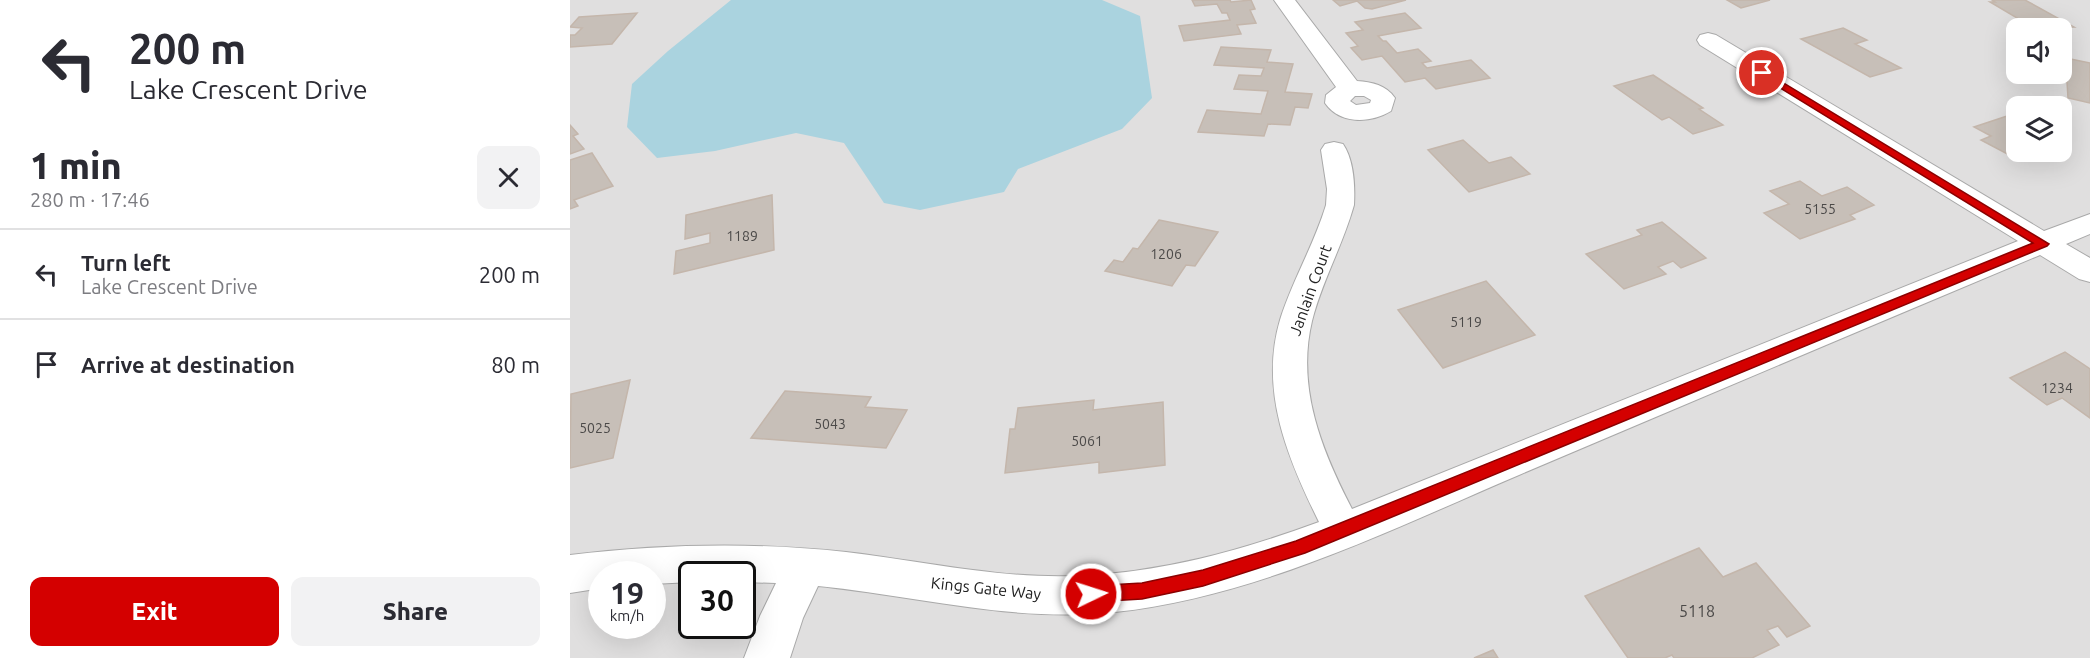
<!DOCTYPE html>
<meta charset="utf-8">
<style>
:root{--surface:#fff;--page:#f2f2f3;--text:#2b2b33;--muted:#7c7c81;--line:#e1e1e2;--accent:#d40000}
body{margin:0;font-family:Ubuntu,sans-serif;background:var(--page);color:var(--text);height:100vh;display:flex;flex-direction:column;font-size:22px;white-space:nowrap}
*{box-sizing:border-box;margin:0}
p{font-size:20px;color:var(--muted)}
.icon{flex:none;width:33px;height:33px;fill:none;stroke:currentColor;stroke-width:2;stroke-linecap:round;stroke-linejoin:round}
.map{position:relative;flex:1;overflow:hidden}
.sheet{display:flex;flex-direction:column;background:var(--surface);width:570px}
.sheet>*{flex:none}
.banner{background:#fff;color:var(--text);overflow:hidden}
.controls{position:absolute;left:1436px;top:18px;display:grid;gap:12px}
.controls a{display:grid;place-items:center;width:66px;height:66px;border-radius:12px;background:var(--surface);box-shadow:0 6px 24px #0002;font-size:30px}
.speed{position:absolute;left:18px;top:561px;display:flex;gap:12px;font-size:30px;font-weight:700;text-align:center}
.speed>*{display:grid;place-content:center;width:78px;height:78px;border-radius:50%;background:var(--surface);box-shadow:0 6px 24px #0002;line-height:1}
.speed small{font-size:15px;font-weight:400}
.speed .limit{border:3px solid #111;border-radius:9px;background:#fff;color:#111}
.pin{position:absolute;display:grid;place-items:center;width:51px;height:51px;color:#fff;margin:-26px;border:3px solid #fff;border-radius:50%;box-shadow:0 2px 6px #0007}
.me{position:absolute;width:66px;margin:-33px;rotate:86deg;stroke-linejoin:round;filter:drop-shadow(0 0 4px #0008)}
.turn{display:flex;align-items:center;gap:21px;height:126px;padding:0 30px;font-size:27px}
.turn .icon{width:78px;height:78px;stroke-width:2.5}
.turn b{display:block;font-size:42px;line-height:51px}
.round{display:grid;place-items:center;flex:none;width:63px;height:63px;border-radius:12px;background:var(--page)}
.head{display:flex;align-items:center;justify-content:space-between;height:102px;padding:0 30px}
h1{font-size:36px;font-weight:800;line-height:45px}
.button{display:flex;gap:12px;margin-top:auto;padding:12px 30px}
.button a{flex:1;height:69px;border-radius:12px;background:var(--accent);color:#fff;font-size:24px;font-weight:800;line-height:69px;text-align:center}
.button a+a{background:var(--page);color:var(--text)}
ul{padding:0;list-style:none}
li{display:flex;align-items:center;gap:18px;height:90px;padding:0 30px;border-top:2px solid var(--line)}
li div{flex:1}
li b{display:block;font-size:22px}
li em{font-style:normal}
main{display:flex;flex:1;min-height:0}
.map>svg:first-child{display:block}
.residential{fill:#e0dfdf;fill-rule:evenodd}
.water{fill:#aad3df}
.building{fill:#c7bfb8;stroke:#c4b6ab;stroke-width:1.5}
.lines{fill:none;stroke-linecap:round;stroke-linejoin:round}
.minor-casing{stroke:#a9a9a9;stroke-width:2}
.minor{fill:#fff;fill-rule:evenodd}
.route{fill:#d40000;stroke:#8a0000;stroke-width:1.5}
.labels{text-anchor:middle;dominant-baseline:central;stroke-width:4.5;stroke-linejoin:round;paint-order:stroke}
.number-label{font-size:14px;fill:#4b4948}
.street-label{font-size:16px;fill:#222;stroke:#fff}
.near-number-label{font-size:16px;fill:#4b4948}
</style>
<main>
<section class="sheet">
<div class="banner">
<div class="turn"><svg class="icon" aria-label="left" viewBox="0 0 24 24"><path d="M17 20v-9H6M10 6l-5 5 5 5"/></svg><div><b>200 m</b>Lake Crescent Drive</div></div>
</div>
<div class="head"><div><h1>1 min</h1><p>280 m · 17:46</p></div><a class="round"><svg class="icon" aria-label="close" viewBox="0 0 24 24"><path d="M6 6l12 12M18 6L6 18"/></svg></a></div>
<ul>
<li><svg class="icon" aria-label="left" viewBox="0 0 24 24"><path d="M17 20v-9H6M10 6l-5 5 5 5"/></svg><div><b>Turn left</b><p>Lake Crescent Drive</p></div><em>200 m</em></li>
<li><svg class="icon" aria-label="arrive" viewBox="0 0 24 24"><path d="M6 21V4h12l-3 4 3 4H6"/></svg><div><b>Arrive at destination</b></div><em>80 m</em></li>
</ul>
<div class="button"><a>Exit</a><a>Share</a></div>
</section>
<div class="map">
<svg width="1520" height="658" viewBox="0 0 1520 658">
<rect width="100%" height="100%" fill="#f2efe9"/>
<path class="residential" d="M0 0H1520V658H0ZM1446 28H1491V74H1446ZM1446 106H1491V152H1446ZM32 574H82V626H32ZM122 574H172V626H122Z"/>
<path class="water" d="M161 0H532L570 16 582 98 552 129 448 169 434 192 350 210 314 203 274 143 226 133 145 151 87 158 57 127 62 84 98 51Z"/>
<g class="building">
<path d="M622 0H660L661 2 681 0 685 9 680 10 686 23 667 25 671 34 614 41 609 26 660 20 657 13H652L647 4 625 6Z"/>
<path d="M763 0H836L802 9 795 8 787 1 770 6Z"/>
<path d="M1157 0H1200L1171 8Z"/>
<path d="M1422 0H1455L1504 27 1472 28 1457 20 1452 21 1420 2H1425Z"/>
<path d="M67 13 42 44 0 47V35H5L12 28 0 27 9 17Z"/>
<path d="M835 13 851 28 808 36 813 41H816L827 53 848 49 861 61 852 63 857 68 901 60 920 78 866 89 855 78 835 82 812 56 792 60 781 48 788 46 776 33 793 30 785 22Z"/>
<path d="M1273 28 1297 40 1285 44 1331 68 1300 77 1231 39Z"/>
<path d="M651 47 701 50 697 62 723 64 715 92 742 94 738 108 725 107 720 125 698 124 694 136 628 132 637 110 691 114 698 91 664 89 669 75 691 76 694 68 644 65Z"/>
<path d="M1491 57 1520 63V103L1498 98 1497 82 1486 79V74H1491Z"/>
<path d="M1083 75 1133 108 1129 109 1153 125 1123 134 1099 117 1092 120 1044 86Z"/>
<path d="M1446 113V152H1458L1443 157 1411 140 1421 136 1404 127Z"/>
<path d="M0 125 8 134 3 136 14 149 0 154Z"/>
<path d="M893 140 919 163 941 157 960 174 899 192 858 150Z"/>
<path d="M22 153 43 186 4 200 8 206 0 209V160Z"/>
<path d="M1230 181 1252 196 1277 187 1304 205 1280 215 1285 219 1230 239 1194 213 1219 204 1200 191Z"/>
<path d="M202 195 204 250 104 274 106 251 140 243V233L115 239 116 215Z"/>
<path d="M589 220 648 232 625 266 616 265 602 286 535 271 544 260 553 262 563 248 568 249Z"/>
<path d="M1092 222 1136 258 1111 268 1103 261 1088 267 1096 274 1054 289 1016 254 1072 235 1067 230Z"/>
<path d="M916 281 965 335 873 368 828 310Z"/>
<path d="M1495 352 1520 369V418L1492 398 1477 405 1440 378Z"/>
<path d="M60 380 43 458 0 468 1 394Z"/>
<path d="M215 391 301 397 295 407 337 410 316 448 181 438Z"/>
<path d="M524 400 523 410 593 402 595 465 529 473V462L435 473 440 429H445L448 408Z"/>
<path d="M1129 548 1153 577 1186 563 1240 626 1217 637 1208 626 1197 630 1209 645 1182 658H1104L1102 655 1095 658H1058L1015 596Z"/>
<path d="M923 650 928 658H904Z"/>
</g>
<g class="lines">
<g class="minor-casing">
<g id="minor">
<path d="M704 0H725L787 81C802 82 816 85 825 98L821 111C800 124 769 124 755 103L756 95 766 87ZM785 96H794L801 100 800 103 786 105 780 101Z"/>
<path d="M1138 33 1146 35 1474 231 1520 214V234L1496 244 1520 258V282L1509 279 1470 255C1296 328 1123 401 949 475 820 530 686 597 545 612 445 623 347 596 248 586L233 618 220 658H174L190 616 206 583 172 582V574H122V582L82 584V574H32V588L0 593V555C92 544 184 542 276 552 352 561 429 579 506 576 590 573 670 551 749 522 718 459 689 391 710 320 722 281 744 245 756 205L757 189 751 150 755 144 764 142 773 144C784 160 785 187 784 205 773 245 752 281 742 321 726 388 752 451 782 509L1448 241 1130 45 1127 40 1130 35Z"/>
</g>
</g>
<use href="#minor" class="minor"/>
</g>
<path class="route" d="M1192 70 1479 244 1477 246 735 553 633 586 572 599 521 602 515 600 512 594 515 589 521 586 572 583 633 570 726 541 1463 243 1189 75 1187 73Z"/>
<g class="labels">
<g class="number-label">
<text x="1250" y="209">5155</text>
<text x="172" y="236">1189</text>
<text x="596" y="254">1206</text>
<text x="896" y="322">5119</text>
<text x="1487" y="388">1234</text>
<text x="260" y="424">5043</text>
<text x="25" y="428">5025</text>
<text x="517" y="441">5061</text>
</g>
<g class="street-label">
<text transform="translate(740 290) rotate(-70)">Janlain Court</text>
<text transform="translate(416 588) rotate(6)">Kings Gate Way</text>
</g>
<g class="near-number-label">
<text x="1127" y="611">5118</text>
</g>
</g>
</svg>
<div class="controls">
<a><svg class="icon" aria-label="sound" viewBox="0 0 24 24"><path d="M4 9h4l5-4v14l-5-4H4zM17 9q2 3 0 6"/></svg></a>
<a><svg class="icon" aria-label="layers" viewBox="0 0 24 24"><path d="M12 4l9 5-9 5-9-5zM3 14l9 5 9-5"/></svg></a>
</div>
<div class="speed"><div>19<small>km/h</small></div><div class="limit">30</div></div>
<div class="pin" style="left:1192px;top:73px;background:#d93025"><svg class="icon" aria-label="arrive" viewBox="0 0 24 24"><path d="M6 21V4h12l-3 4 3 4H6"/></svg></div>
<svg class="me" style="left:521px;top:594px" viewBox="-20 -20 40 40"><circle r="17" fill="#d40000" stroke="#fff" stroke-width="3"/><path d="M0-11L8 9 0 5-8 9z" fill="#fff"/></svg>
</div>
</main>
